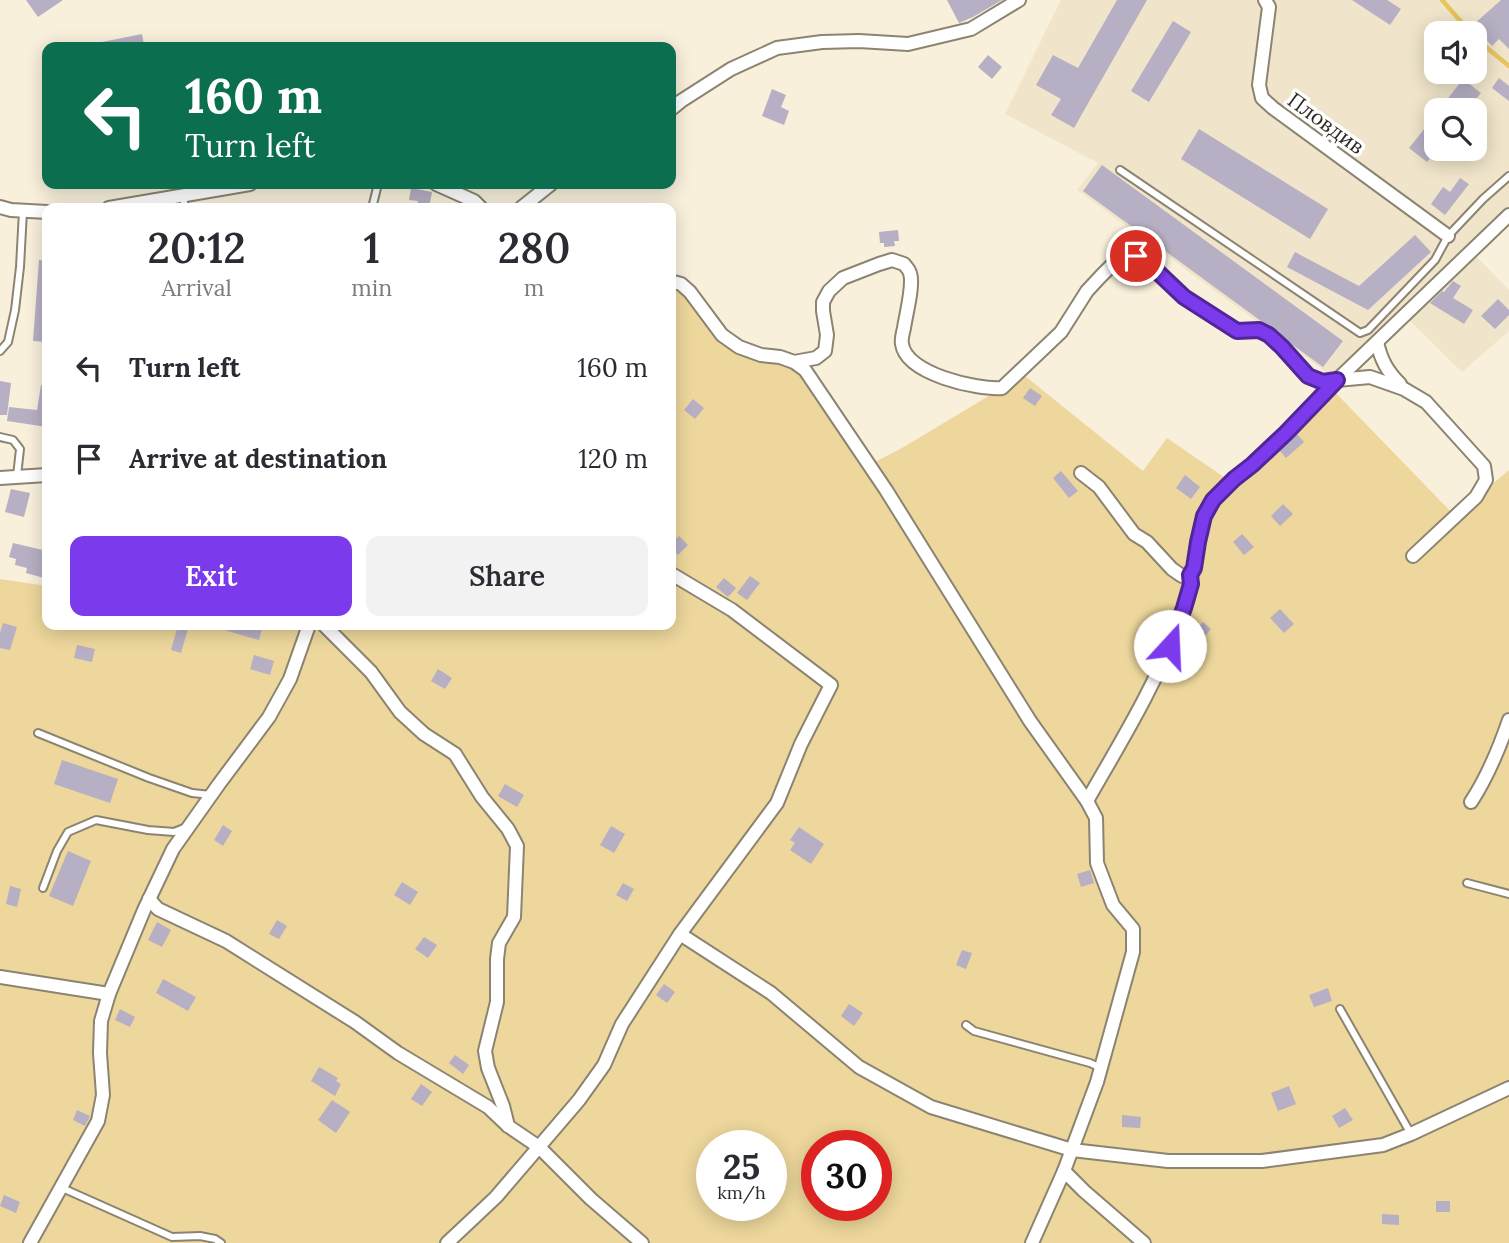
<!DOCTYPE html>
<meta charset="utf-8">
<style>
:root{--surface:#fff;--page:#f2f2f3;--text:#2b2b33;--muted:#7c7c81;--accent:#7c3aed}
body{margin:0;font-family:Lora,serif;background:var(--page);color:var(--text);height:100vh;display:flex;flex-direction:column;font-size:26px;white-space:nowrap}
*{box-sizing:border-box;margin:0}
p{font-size:23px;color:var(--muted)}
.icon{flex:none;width:38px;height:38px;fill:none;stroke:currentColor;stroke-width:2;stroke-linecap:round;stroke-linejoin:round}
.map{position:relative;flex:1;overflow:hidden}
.sheet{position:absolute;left:42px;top:203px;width:634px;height:427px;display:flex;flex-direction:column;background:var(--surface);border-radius:14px;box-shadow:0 4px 18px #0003}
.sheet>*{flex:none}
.top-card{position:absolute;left:42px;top:42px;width:634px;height:147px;border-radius:14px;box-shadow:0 4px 18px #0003;background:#0b6e4f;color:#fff;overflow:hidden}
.controls{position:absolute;left:1424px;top:21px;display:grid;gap:14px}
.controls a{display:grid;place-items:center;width:63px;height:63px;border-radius:14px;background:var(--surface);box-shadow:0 4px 18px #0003;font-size:35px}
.speed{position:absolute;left:696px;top:1130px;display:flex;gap:14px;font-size:35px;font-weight:700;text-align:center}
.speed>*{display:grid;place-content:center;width:91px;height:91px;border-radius:50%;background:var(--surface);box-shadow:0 4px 18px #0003;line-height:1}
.speed small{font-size:18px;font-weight:400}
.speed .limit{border:10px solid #d22;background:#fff;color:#111}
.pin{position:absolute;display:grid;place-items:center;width:60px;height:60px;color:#fff;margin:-30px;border:4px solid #fff;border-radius:50%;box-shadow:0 2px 7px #0007}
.me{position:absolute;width:77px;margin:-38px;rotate:20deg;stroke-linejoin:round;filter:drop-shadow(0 0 5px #0008)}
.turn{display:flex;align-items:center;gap:24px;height:147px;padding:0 28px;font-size:32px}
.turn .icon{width:91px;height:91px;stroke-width:2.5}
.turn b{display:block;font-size:49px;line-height:60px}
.eta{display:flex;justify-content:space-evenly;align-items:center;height:119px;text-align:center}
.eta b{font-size:42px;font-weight:600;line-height:49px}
.action{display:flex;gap:14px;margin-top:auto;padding:14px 28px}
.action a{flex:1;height:80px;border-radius:14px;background:var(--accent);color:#fff;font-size:28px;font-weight:600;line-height:80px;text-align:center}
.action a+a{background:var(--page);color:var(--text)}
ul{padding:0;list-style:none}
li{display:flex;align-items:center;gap:21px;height:91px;padding:0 28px}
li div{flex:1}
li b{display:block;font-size:26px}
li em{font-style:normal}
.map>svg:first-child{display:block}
.built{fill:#f0e5ca;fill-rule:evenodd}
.green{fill:#edd79c;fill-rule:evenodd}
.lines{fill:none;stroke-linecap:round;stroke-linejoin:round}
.stream{stroke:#e8c45f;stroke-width:4.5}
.building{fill:#b7afc3}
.service-casing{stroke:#8b8470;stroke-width:10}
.minor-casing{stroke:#8b8470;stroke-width:16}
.service{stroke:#fff;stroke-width:6}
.minor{stroke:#fff;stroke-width:12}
.route-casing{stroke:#51269a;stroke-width:18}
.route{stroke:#7c3aed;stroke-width:12}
.labels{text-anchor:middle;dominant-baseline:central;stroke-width:7;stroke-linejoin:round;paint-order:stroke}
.street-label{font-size:21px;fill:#2f2c24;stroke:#fff}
</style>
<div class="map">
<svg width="1509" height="1243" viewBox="0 0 1509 1243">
<rect width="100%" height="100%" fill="#f8f0db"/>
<path class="built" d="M1061 0H1509V215L1471 251 1509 290V331L1462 372 1404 315 1337 380 1077 190 1098 163 1005 114ZM1437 33H1475V72H1437ZM1437 110H1475V149H1437Z"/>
<path class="green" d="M670 281 681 284 722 335 794 362 869 465 902 448 1002 388 1020 372 1143 471 1167 438 1231 482 1330 387 1455 516 1509 470V1243H0V579L47 586V625H670ZM712 1146H772V1206H712ZM817 1146H877V1206H817Z"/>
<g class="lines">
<g class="stream">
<path d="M1442 0 1471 33"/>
<path d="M1475 38 1509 66"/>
</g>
</g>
<g class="building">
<path d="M26 0H63L38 17Z"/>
<path d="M947 0H1002L973 17 959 23Z"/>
<path d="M1117 0H1147L1074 128 1051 115 1061 99 1036 85 1053 55 1078 68Z"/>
<path d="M1352 0H1387L1401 9 1390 25Z"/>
<path d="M1501 0H1509V49L1499 39 1492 46 1473 25Z"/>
<path d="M1173 21 1191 32 1149 102 1131 91Z"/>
<path d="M142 34 144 45 132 47H102V42Z"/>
<path d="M988 55 1002 67 992 79 978 67Z"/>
<path d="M1499 78 1509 86V101L1492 88Z"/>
<path d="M1463 79 1481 93 1467 110H1439Z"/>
<path d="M772 89 786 95 781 107 789 111 784 125 762 116Z"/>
<path d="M1437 113V150L1427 162 1409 148Z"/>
<path d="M1199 129 1328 209 1310 239 1181 159Z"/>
<path d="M1102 165 1343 341 1323 367 1290 343 1275 328 1261 321 1083 191Z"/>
<path d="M1460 178 1469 184 1445 215 1431 204 1443 187 1450 192Z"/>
<path d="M411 188 432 192 429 208H416L418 201 409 200Z"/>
<path d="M898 230 899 241H894L895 246 884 247V243H880L879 232Z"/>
<path d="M1415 235 1431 252 1368 310 1287 267 1295 252 1359 286Z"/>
<path d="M39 260 47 261V342L33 341Z"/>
<path d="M1453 281 1461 286 1453 298 1473 310 1464 324 1430 303 1442 291 1444 292Z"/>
<path d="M1498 299 1509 310V315L1495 329 1481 316Z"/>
<path d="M0 381 11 383 7 415H0Z"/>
<path d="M41 385 47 386V427L7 421 9 407 37 410Z"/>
<path d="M1030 388 1042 396 1035 406 1023 398Z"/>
<path d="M693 399 704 408 695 419 684 410Z"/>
<path d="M1297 434 1304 442 1286 458 1280 451Z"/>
<path d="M1061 471 1078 491 1069 498 1053 478Z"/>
<path d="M1185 475 1200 487 1191 499 1176 488Z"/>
<path d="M11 489 30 493 24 517 5 512Z"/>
<path d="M1283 504 1293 514 1280 526 1271 516Z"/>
<path d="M1242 534 1254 547 1244 555 1233 542Z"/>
<path d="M679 536 688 545 678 555 670 547V545Z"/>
<path d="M13 543 47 551V564L44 578 26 573 27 568 15 565 16 559 9 557Z"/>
<path d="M750 576 760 583 747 600 737 593Z"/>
<path d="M724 578 736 588 728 597 716 587Z"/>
<path d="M1280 609 1294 624 1284 633 1270 618Z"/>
<path d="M1203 622 1211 629 1198 644 1189 637Z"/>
<path d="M3 623 17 627 10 650 0 648V633Z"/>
<path d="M178 625H189L181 653 171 650Z"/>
<path d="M217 625H263L259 640 217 628Z"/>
<path d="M77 645 95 649 92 662 74 658Z"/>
<path d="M254 655 274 661 270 675 250 669Z"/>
<path d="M438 669 452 678 445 689 431 681Z"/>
<path d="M62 760 118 779 110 803 54 784Z"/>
<path d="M505 784 524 795 517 807 498 796Z"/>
<path d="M223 825 232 831 223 846 214 840Z"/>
<path d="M611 826 625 834 614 853 600 845Z"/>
<path d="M799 827 824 844 811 864 790 850 795 843 790 840Z"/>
<path d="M68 851 91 861 73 906 49 896Z"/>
<path d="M1090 870 1094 883 1081 887 1077 874Z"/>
<path d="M402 882 418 892 410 905 394 895Z"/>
<path d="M623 883 634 889 627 901 616 895Z"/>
<path d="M10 886 21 889 17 907 6 904Z"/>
<path d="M277 920 287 926 279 939 269 934Z"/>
<path d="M157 922 171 930 162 947 148 940Z"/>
<path d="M424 937 437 945 428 958 415 949Z"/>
<path d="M962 950 972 953 966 969 956 965Z"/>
<path d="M163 979 196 997 188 1011 156 993Z"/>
<path d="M664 984 675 992 667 1003 656 995Z"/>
<path d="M1328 988 1332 1001 1314 1007 1309 995Z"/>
<path d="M849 1004 863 1013 854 1026 841 1016Z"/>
<path d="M120 1009 135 1017 130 1027 115 1020Z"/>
<path d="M455 1055 469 1065 463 1074 449 1063Z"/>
<path d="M319 1067 338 1078 336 1081 341 1084 335 1096 311 1081Z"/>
<path d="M421 1084 432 1092 422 1106 411 1099Z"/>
<path d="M1289 1086 1296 1104 1278 1111 1271 1093Z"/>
<path d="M332 1100 350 1112 336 1133 318 1120Z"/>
<path d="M1345 1108 1353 1120 1339 1128 1332 1116Z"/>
<path d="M77 1110 90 1116 85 1126 73 1120Z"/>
<path d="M1122 1115 1141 1117 1140 1128 1122 1127Z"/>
<path d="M4 1195 20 1202 16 1213 0 1206Z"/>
<rect x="1436" y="1201" width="14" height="11"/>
<path d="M1382 1214 1399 1215V1225L1382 1224Z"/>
</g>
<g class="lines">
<g class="service-casing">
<g id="service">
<path d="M1120 170 1360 333 1368 330 1435 260 1448 236 1483 199 1509 176"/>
<path d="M183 196 185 208"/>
<path d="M372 208 378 184"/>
<path d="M0 351 8 342 15 310 20 267 23 211"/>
<path d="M0 437 13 440 20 449 17 476"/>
<path d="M38 733 149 778 192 793 211 795"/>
<path d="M1467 883 1509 894"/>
<path d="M43 888 57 851 68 832 96 820 148 830 174 832 184 828"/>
<path d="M1340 1009 1411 1134"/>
<path d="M966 1025 974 1031 1090 1063 1101 1068"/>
<path d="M60 1187 172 1237 200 1236 215 1239 221 1243"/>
</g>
</g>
<g class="minor-casing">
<g id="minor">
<path d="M1265 0 1269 7 1259 85 1262 98 1273 108 1448 236"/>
<path d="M670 110 681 101 731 69 777 48 822 42 859 41 908 44 971 29 1019 0"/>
<path d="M436 184 474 201 481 208"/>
<path d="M0 207 11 210 47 212"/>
<path d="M109 208 250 184"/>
<path d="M521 208 551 184"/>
<path d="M670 281 681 284 690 292 722 335 739 347 761 355 780 357 794 362 805 370 886 490 1030 721 1087 801 1096 818 1097 863 1113 905 1133 929V952L1097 1082 1064 1171 1032 1243"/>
<path d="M1377 342C1381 360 1387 371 1400 384"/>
<path d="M794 362 816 358 825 351 827 335 823 311V302L829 291 843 278 879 264 892 260 904 264C906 267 909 269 910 273 914 285 906 314 904 328 903 332 901 340 902 344 906 374 977 390 1002 388L1061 332 1087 291 1101 276 1111 266 1123 259 1136 256 1145 260 1184 297 1237 331 1260 330 1269 335 1282 347 1308 376 1323 382 1337 380 1370 377 1404 389 1426 402 1484 466 1486 480 1476 497 1413 556"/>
<path d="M1081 473 1099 487 1134 534 1147 542 1172 569 1182 576 1190 575 1194 568 1198 542 1204 516 1213 500 1234 479 1252 465 1286 433 1337 380 1509 215"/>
<path d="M0 478 47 475"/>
<path d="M324 625 371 672 400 712 424 734 455 754 482 797 508 829 517 846 514 917 499 943 497 959V1002L485 1051 488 1068 503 1106 508 1126"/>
<path d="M1087 801C1120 743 1156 685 1179 622 1185 607 1192 591 1190 575"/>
<path d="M1471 802C1488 776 1499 749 1509 720"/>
<path d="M149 899 158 909 226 941 355 1022 398 1053 488 1107 508 1126 539 1147 591 1199 642 1243"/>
<path d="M680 934 771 993 859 1067 931 1107 1072 1150 1168 1161H1262L1383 1145 1411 1134 1509 1088"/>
<path d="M0 977 109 994"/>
<path d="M1064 1171 1084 1191 1144 1243"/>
<path d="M30 1243 98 1121 103 1095 100 1053 101 1021 109 994 144 910 173 849 219 784 269 717 290 679 309 625"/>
<path d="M447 1243 496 1197 579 1100 604 1065 622 1024 680 934 777 803 801 744 831 685 732 610 670 573"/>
</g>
</g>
<use href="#service" class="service"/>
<use href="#minor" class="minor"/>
</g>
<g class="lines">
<g class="route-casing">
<path id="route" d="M1136 256 1145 260 1184 297 1237 331 1259 330 1269 335 1282 347 1308 376 1323 382 1337 380 1286 433 1252 465 1234 479 1213 500 1204 516 1198 542 1194 568 1190 575 1191 584 1184 608 1170 646"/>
</g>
<use href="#route" class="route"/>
</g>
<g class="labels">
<g class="street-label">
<text transform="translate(1326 123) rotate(36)">Пловдив</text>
</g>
</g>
</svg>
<div class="controls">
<a><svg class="icon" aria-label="sound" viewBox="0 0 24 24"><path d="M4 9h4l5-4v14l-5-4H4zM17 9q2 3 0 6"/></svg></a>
<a><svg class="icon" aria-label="search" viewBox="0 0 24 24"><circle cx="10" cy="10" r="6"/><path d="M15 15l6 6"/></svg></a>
</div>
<div class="speed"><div>25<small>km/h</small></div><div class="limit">30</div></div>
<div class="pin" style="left:1136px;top:256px;background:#d93025"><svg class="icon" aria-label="arrive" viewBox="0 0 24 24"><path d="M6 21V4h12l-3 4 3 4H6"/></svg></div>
<svg class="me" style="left:1170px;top:646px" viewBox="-20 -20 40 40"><circle r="19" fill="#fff"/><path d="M0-13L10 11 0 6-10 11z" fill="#7c3aed"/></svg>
<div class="top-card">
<div class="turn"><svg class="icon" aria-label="left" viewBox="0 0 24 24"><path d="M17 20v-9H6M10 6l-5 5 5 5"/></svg><div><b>160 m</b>Turn left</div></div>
</div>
<section class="sheet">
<div class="eta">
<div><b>20:12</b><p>Arrival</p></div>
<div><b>1</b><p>min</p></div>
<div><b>280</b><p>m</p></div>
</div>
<ul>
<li><svg class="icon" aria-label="left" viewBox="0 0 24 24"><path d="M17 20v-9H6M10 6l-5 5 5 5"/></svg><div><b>Turn left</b></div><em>160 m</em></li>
<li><svg class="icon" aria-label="arrive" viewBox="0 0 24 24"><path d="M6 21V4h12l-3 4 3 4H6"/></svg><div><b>Arrive at destination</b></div><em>120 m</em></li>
</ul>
<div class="action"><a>Exit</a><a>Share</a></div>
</section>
</div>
